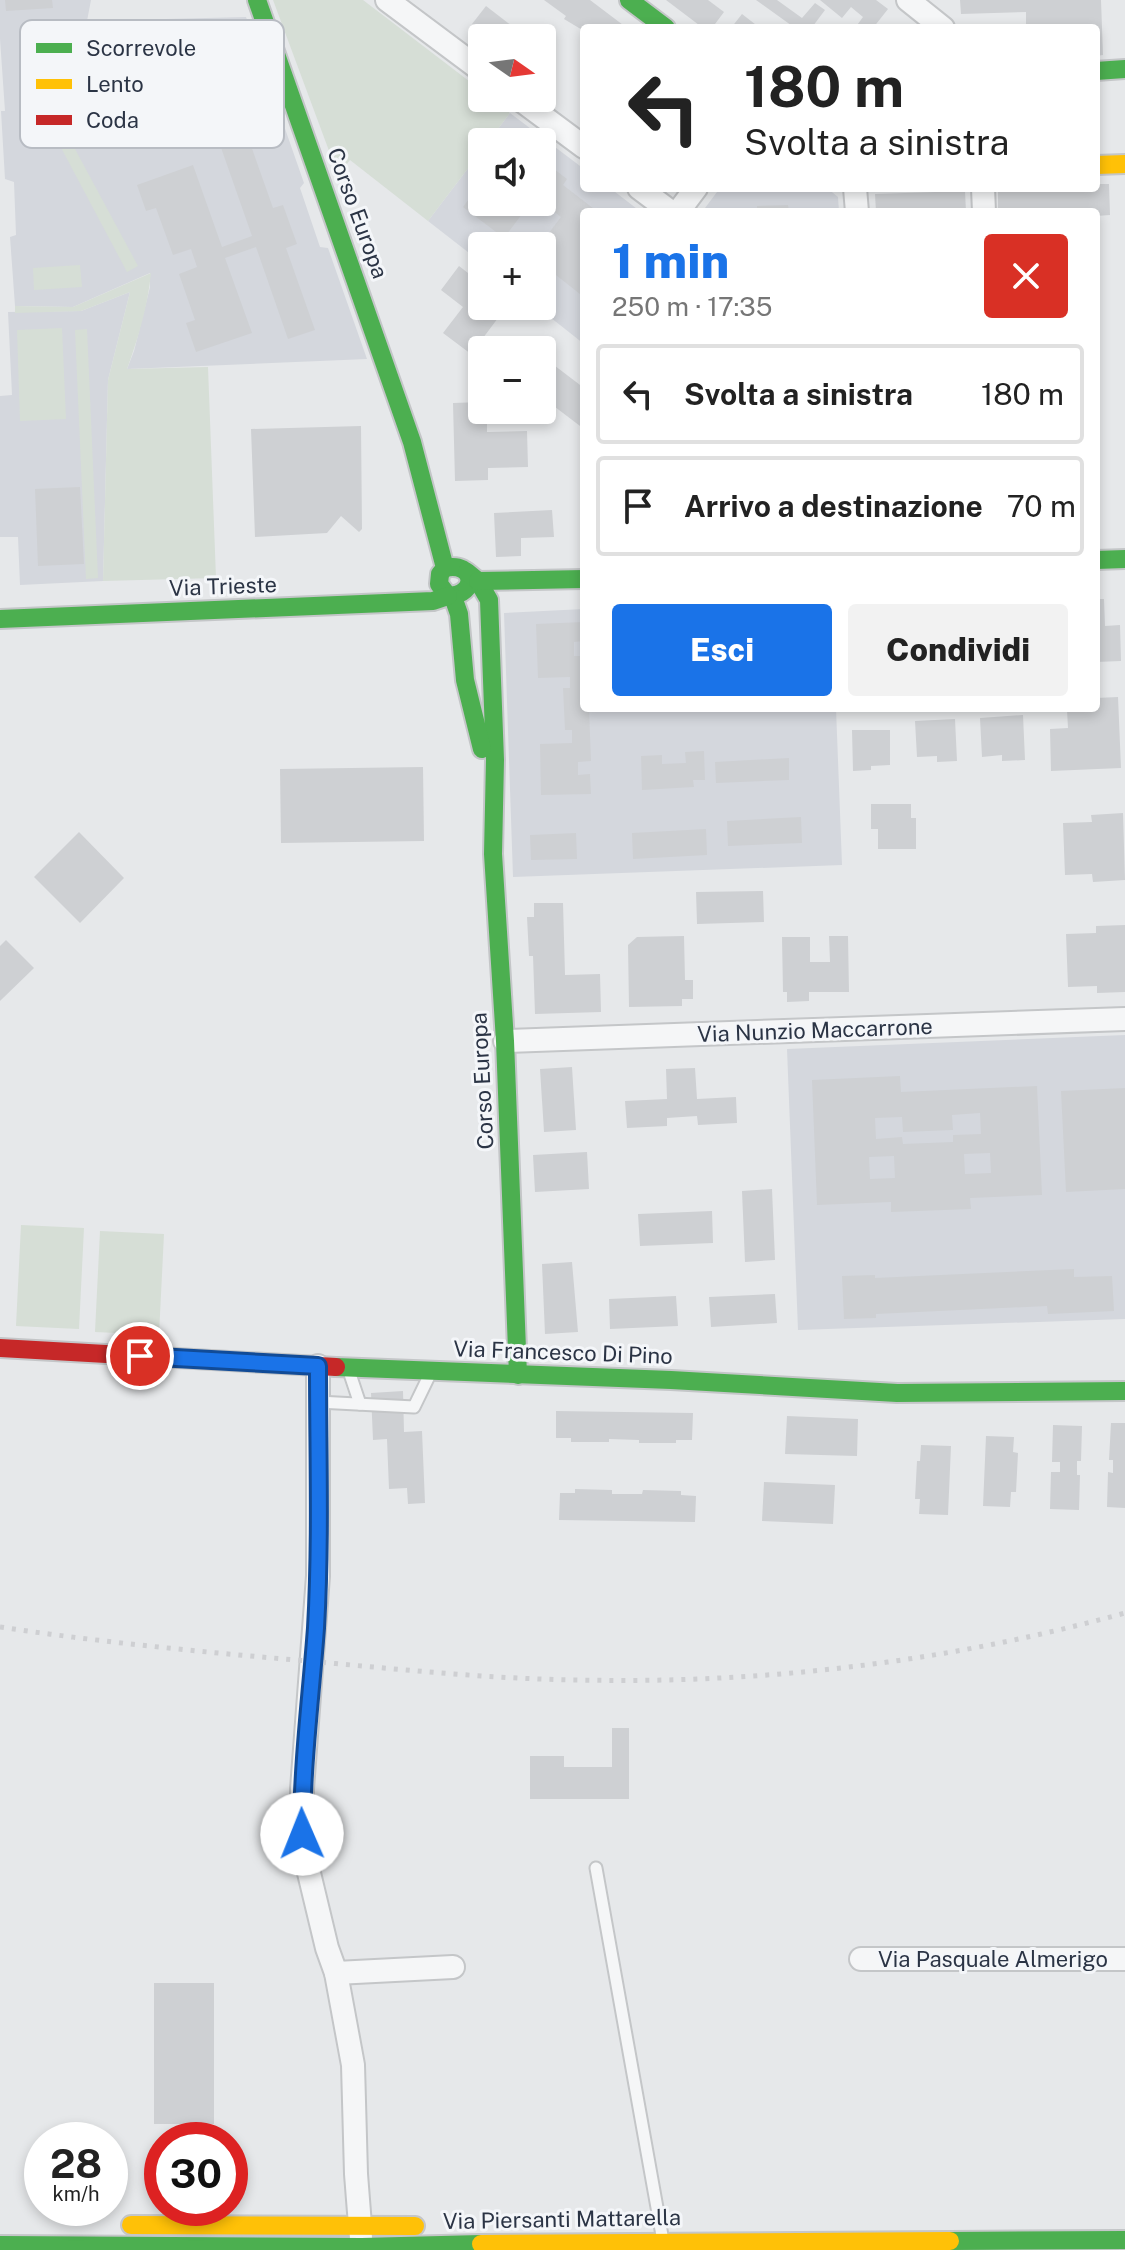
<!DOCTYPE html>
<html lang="it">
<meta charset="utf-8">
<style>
:root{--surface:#fff;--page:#f2f2f2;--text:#222;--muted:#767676;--line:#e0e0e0;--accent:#1a73e8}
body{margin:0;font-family:"Public Sans",sans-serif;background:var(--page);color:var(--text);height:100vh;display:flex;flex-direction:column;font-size:30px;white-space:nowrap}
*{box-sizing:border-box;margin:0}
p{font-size:26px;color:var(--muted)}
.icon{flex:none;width:44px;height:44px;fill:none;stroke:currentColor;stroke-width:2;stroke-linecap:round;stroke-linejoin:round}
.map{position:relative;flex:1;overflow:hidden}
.sheet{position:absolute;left:580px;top:208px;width:520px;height:504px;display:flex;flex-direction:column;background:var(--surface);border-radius:8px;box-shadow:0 4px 12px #0003}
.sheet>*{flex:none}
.guide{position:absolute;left:580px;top:24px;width:520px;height:168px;border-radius:8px;box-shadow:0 4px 12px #0003;background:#fff;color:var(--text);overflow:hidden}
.needle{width:52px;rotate:104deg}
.fabs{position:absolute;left:468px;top:24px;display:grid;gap:16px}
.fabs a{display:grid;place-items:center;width:88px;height:88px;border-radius:8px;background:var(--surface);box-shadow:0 4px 12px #0003;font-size:40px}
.speed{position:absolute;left:24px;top:2122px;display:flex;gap:16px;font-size:40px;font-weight:700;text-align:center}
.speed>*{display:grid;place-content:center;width:104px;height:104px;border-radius:50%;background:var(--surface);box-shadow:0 4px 12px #0003;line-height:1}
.speed small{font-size:20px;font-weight:400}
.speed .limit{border:12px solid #d22;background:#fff;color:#111}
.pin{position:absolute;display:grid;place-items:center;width:68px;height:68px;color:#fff;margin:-34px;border:4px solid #fff;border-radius:50%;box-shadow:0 2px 8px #0007}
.me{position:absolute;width:88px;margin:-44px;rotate:359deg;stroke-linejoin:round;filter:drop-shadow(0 0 6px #0008)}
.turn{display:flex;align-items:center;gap:28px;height:168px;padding:0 32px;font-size:36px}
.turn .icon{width:104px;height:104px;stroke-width:2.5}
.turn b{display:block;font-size:56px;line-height:68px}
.round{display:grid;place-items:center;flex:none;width:84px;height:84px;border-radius:8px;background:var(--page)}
.overview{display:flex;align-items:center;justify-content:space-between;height:136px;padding:0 32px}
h1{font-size:48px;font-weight:800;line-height:60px;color:var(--accent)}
.button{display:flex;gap:16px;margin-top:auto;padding:16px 32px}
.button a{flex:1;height:92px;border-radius:8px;background:var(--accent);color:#fff;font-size:32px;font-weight:800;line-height:92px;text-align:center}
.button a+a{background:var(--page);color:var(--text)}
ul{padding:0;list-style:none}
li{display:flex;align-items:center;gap:24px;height:100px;margin:0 16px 12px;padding:0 16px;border:4px solid var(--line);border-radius:8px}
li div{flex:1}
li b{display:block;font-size:30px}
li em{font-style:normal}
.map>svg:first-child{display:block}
.built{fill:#d4d7dd}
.green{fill:#d6ded6}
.building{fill:#ced0d3;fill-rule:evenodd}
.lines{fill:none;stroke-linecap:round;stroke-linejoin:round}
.lane-casing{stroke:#c4c6c8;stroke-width:15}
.street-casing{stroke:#c4c6c8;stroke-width:26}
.fast-casing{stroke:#c4c6c8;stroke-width:22}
.slow-casing{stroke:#c4c6c8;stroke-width:22}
.jam-casing{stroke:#c4c6c8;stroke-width:22}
.lane{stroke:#f5f6f7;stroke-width:11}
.street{stroke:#f5f6f7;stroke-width:22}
.fast{stroke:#4caf50;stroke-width:18}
.slow{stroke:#ffc107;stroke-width:18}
.jam{stroke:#c62828;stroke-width:18}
.rail{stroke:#cecfd2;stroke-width:5;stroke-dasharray:4 8;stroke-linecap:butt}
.route-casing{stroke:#114b97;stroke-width:20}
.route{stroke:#1a73e8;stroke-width:14}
.labels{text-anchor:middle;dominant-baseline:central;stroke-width:6;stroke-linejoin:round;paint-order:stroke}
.street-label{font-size:22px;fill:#2b3445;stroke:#f4f6f9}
.key{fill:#f4f6f9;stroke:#b8bcc3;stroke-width:2}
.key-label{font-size:22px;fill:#2b3445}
</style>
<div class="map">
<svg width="1125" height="2250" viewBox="0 0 1125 2250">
<rect width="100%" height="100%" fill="#e6e8ea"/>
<g class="built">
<path d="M0 0H91L87 21 246 17 304 183 300 188 320 247 328 248 367 359 127 369 134 351 150 287V273L73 307 15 306 10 237 16 235 14 182 5 179 1 111H5L0 39Z"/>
<path d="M510 113 584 169V188H610L641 212H584V344L536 306H542V246H482V263L428 221 482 150V202H542V142H488Z"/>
<path d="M720 188H827L838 197 839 212H702Z"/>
<path d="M130 292 108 380 103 581 20 585 18 537H0V396L12 395 8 312 81 311Z"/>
<path d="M584 609V708H836L842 865 513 877 504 613Z"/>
<path d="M1125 1035V1319L798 1330 787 1049Z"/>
</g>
<g class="green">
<path d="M273 0H363L482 91V98H491L510 113 488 142H482V150L428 221 350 160 338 175Z"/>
<path d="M33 71 138 266 127 272 23 76Z"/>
<path d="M80 265 82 287 34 290 33 268Z"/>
<path d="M151 273C148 305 138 339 127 369L208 367 216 578 103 581 108 380 130 292 81 311 15 313V306L73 307Z"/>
<path d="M62 328 66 419 20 421 17 330Z"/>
<path d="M87 329 98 578 86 579 75 330Z"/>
<path d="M21 1225 84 1228 79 1329 16 1326Z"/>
<path d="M100 1231 164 1234 159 1335 95 1332Z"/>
</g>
<g class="building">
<path d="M5 0H52L53 8 6 11Z"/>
<path d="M544 0H590L627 28H584V31L564 19 566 16Z"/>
<path d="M666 0H708L724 12 712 28H703Z"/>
<path d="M756 0H777L802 18 815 3 825 10 813 26 815 28H795Z"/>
<path d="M820 0H876L888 9 873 28H855L863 17 851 7 842 18Z"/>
<path d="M960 0H1101L1103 55 1096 56V28H1026V12L961 14Z"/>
<path d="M486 6 516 29 509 38H490L472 24Z"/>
<path d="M742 14 760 28H731Z"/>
<path d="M233 34 262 117 243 123 273 208 283 205 297 244 286 248 315 330 288 339 256 247 225 258 252 333 196 352 186 323 195 320 179 274 197 267 191 249 173 255 156 208 146 211 137 185 193 165 222 247 252 236 212 122 141 147 112 66 162 49 168 69 208 55 205 44Z"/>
<path d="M542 160 567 179 563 185 598 212H584V289L580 294 542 264V246H539L561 217 542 202Z"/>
<path d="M482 181V202H531L504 238 463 207Z"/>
<path d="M1096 184H1109L1110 215 1096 216V212H998V188H1096Z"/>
<path d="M965 191 966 212H876L875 194Z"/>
<path d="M788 205 789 212H757V206Z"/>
<path d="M459 266 482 284V306L498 318 471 354 443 333 463 307 441 290Z"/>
<path d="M542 356 584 388V429L542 397Z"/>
<path d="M482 402V410H487V432L527 431 528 467 488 468V480L455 481 453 403Z"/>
<path d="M361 426 362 529 359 532 341 516 327 533 255 537 251 429Z"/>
<path d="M80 487 84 564 38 566 35 489Z"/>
<path d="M552 510 554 537 521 538V556L496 557 494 513Z"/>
<path d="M1096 599H1104L1105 626 1120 625 1121 661 1096 662Z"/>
<path d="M584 622V641L574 642V656H584V708H589L591 761 578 762V775L590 774 591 794 541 795 540 744 572 743V730H565L563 688H570V677L538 678 536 624Z"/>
<path d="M1118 697 1121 768 1051 771 1050 729 1068 728 1067 710 1096 708V698Z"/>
<path d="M1023 715 1025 760 1002 761V755L982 757 980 718Z"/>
<path d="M955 719 957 761 937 762V756L917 757 915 721Z"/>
<path d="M852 730H890V765L871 766V770L853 771Z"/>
<path d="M704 751 705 780H693L694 787 642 790 641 756 662 755V764L686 763 685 752Z"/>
<path d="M789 758V780L716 783 715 762Z"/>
<path d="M423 767 424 841 281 843 280 769Z"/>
<path d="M871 804H911V818H916V849H878V829H871Z"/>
<path d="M1123 813 1125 880 1093 882 1092 874 1065 875 1063 823 1092 822 1091 815Z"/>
<path d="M801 817 802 843 728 846 727 821Z"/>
<path d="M706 829 707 855 633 859 632 833Z"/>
<path d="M79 832 124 878 80 923 34 877Z"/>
<path d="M576 833 577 859 531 860 530 835Z"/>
<path d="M763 891 764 922 697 924 696 892Z"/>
<path d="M534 903H563L565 975 600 974 601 1012 535 1014 533 956H529L527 917H534Z"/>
<path d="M1125 925V992L1097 993V986L1068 987 1066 934 1096 933V926Z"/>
<path d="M684 936 685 980H693V999H682V1006L629 1007 628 945 637 937Z"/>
<path d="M829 936H848L849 992H809V1001L787 1002V992H783L782 937H810V962H830Z"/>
<path d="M6 940 34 968 0 1001V946Z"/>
<path d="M572 1067 576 1130 544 1132 540 1069Z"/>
<path d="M695 1068 697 1099 736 1097 737 1123 698 1125 697 1116 667 1118V1126L627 1128 625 1101 667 1099 666 1069Z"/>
<path d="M900 1076 901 1092 1037 1086 1042 1195 970 1198 971 1209 891 1212V1202L817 1205 812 1080ZM980 1113 981 1134 953 1135V1142L903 1144 902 1137 876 1139 875 1118 902 1117 903 1132 953 1130 952 1115ZM990 1153 991 1173 965 1174 964 1154ZM894 1156 895 1178 870 1179 869 1157Z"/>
<path d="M1125 1088V1189L1066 1192 1061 1091Z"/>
<path d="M587 1152 589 1189 535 1192 533 1155Z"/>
<path d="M772 1189 775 1260 745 1262 742 1191Z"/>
<path d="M712 1211 713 1243 640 1246 638 1214Z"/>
<path d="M572 1262 578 1332 545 1334 542 1264Z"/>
<path d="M1074 1269V1277L1112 1276 1114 1311 1048 1314 1047 1306 876 1314V1318L844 1319 842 1276 875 1275V1278Z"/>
<path d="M775 1294 777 1323 711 1327 709 1297Z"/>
<path d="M676 1296 678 1326 610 1329 609 1299Z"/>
<path d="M403 1391 404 1432 422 1431 425 1503 408 1504 407 1488 389 1489 387 1439 373 1440 371 1393Z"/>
<path d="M556 1411 693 1413 692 1440H676V1443H639V1440L609 1439V1442H571V1438H556Z"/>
<path d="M787 1416 858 1419 857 1456 785 1454Z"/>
<path d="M1111 1423H1125V1508L1107 1507 1108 1472 1113 1473V1460H1109Z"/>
<path d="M1053 1425 1082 1426 1081 1461H1077V1475H1080L1079 1510 1050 1509 1051 1472H1060V1462H1052Z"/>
<path d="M986 1436 1014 1437 1013 1452 1018 1453 1016 1492H1011L1010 1507 983 1506Z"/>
<path d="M921 1445 951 1446 948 1515 919 1514 920 1499H915L917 1461H920Z"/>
<path d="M764 1482 835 1485 833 1524 762 1521Z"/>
<path d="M575 1489 612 1490V1494H642L643 1490 681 1491V1495L696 1496 695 1522 559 1520 560 1493H575Z"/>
<path d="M612 1728H629V1799H530V1756H564V1767H612Z"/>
<rect x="154" y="1983" width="60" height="141"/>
</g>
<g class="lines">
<g class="lane-casing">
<g id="lane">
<path d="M348 1368 360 1404"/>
<path d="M318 1402 414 1407 431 1372"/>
<path d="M596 1868 663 2241"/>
</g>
</g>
<g class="street-casing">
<g id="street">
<path d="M387 0 482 71"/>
<path d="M908 0 943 28"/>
<path d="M518 98 584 147"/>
<path d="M639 188 671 212"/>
<path d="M855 188 857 212"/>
<path d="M983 188 984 212"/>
<path d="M678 212 696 188"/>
<path d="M505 1041 1125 1019"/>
<path d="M318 1366V1576L302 1789V1834L309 1873 327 1948 336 1973 353 2065 356 2174 361 2238"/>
<path d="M861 1959H1125"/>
<path d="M336 1973 453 1967"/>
</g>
</g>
<g class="fast-casing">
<g id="fast">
<path d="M257 0 412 442 445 568 440 574 439 584 448 596C479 595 475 561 445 568"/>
<path d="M629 0 666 28"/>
<path d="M1096 71 1125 69"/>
<path d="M1096 560 1125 559"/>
<path d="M467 572 478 581 489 600 495 760 493 854 505 1041 518 1375"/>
<path d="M478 581 584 579"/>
<path d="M453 597 459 614 465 680 482 749"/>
<path d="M0 619 433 601 448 596"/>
<path d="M336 1367 671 1380 897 1393 1125 1391"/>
<path d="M950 2241 1125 2240"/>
<path d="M0 2245 362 2247 481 2244"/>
</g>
</g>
<g class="slow-casing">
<g id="slow">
<path d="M1096 165 1125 164"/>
<path d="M131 2225 415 2226"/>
<path d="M481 2244 950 2241"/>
</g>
</g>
<g class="jam-casing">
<path id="jam" d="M0 1348 336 1367"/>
</g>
<use href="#lane" class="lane"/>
<use href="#street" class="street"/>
<use href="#fast" class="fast"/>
<use href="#slow" class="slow"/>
<use href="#jam" class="jam"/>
<path class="rail" d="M0 1627C106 1643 213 1653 319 1662 406 1670 493 1679 579 1680 764 1684 947 1662 1125 1613"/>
</g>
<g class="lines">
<g class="route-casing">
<path id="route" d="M140 1356 318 1366C318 1453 321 1541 316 1628 311 1696 302 1765 302 1834"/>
</g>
<use href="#route" class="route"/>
</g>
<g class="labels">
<g class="street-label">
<text transform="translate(358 213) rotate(70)">Corso Europa</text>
<text transform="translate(223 586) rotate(-2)">Via Trieste</text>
<text transform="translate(815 1030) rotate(-2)">Via Nunzio Maccarrone</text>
<text transform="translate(482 1081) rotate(-93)">Corso Europa</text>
<text transform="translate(563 1352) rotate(2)">Via Francesco Di Pino</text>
<text x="993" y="1959">Via Pasquale Almerigo</text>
<text transform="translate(562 2219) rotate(-1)">Via Piersanti Mattarella</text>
</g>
</g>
<rect x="20" y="20" width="264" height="128" rx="12" class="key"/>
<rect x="36" y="43" width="36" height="10" fill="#4caf50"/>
<rect x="36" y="79" width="36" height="10" fill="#ffc107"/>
<rect x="36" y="115" width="36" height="10" fill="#c62828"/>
<g class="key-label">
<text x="86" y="56">Scorrevole</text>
<text x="86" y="92">Lento</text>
<text x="86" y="128">Coda</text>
</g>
</svg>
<div class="fabs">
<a><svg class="needle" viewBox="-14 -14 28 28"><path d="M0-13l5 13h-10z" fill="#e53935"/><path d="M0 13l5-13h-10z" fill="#767676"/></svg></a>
<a><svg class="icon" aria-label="sound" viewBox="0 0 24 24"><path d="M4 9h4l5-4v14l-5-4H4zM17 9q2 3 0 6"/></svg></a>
<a>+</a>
<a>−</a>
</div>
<div class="speed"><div>28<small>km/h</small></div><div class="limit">30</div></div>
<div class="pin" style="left:140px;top:1356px;background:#d93025"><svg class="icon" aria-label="arrive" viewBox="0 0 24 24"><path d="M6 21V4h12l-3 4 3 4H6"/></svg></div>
<svg class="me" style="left:302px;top:1834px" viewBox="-20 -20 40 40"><circle r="19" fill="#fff"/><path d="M0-13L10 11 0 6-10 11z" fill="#1a73e8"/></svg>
<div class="guide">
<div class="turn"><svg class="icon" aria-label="left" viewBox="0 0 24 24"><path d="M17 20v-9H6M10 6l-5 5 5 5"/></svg><div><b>180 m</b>Svolta a sinistra</div></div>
</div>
<section class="sheet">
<div class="overview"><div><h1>1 min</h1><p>250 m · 17:35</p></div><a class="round" style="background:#d93025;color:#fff"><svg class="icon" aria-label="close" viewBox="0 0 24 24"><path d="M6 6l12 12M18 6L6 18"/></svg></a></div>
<ul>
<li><svg class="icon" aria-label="left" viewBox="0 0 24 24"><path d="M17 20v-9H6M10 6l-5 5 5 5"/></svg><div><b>Svolta a sinistra</b></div><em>180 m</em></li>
<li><svg class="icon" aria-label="arrive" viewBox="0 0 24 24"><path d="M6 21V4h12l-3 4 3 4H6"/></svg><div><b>Arrivo a destinazione</b></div><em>70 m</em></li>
</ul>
<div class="button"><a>Esci</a><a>Condividi</a></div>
</section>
</div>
